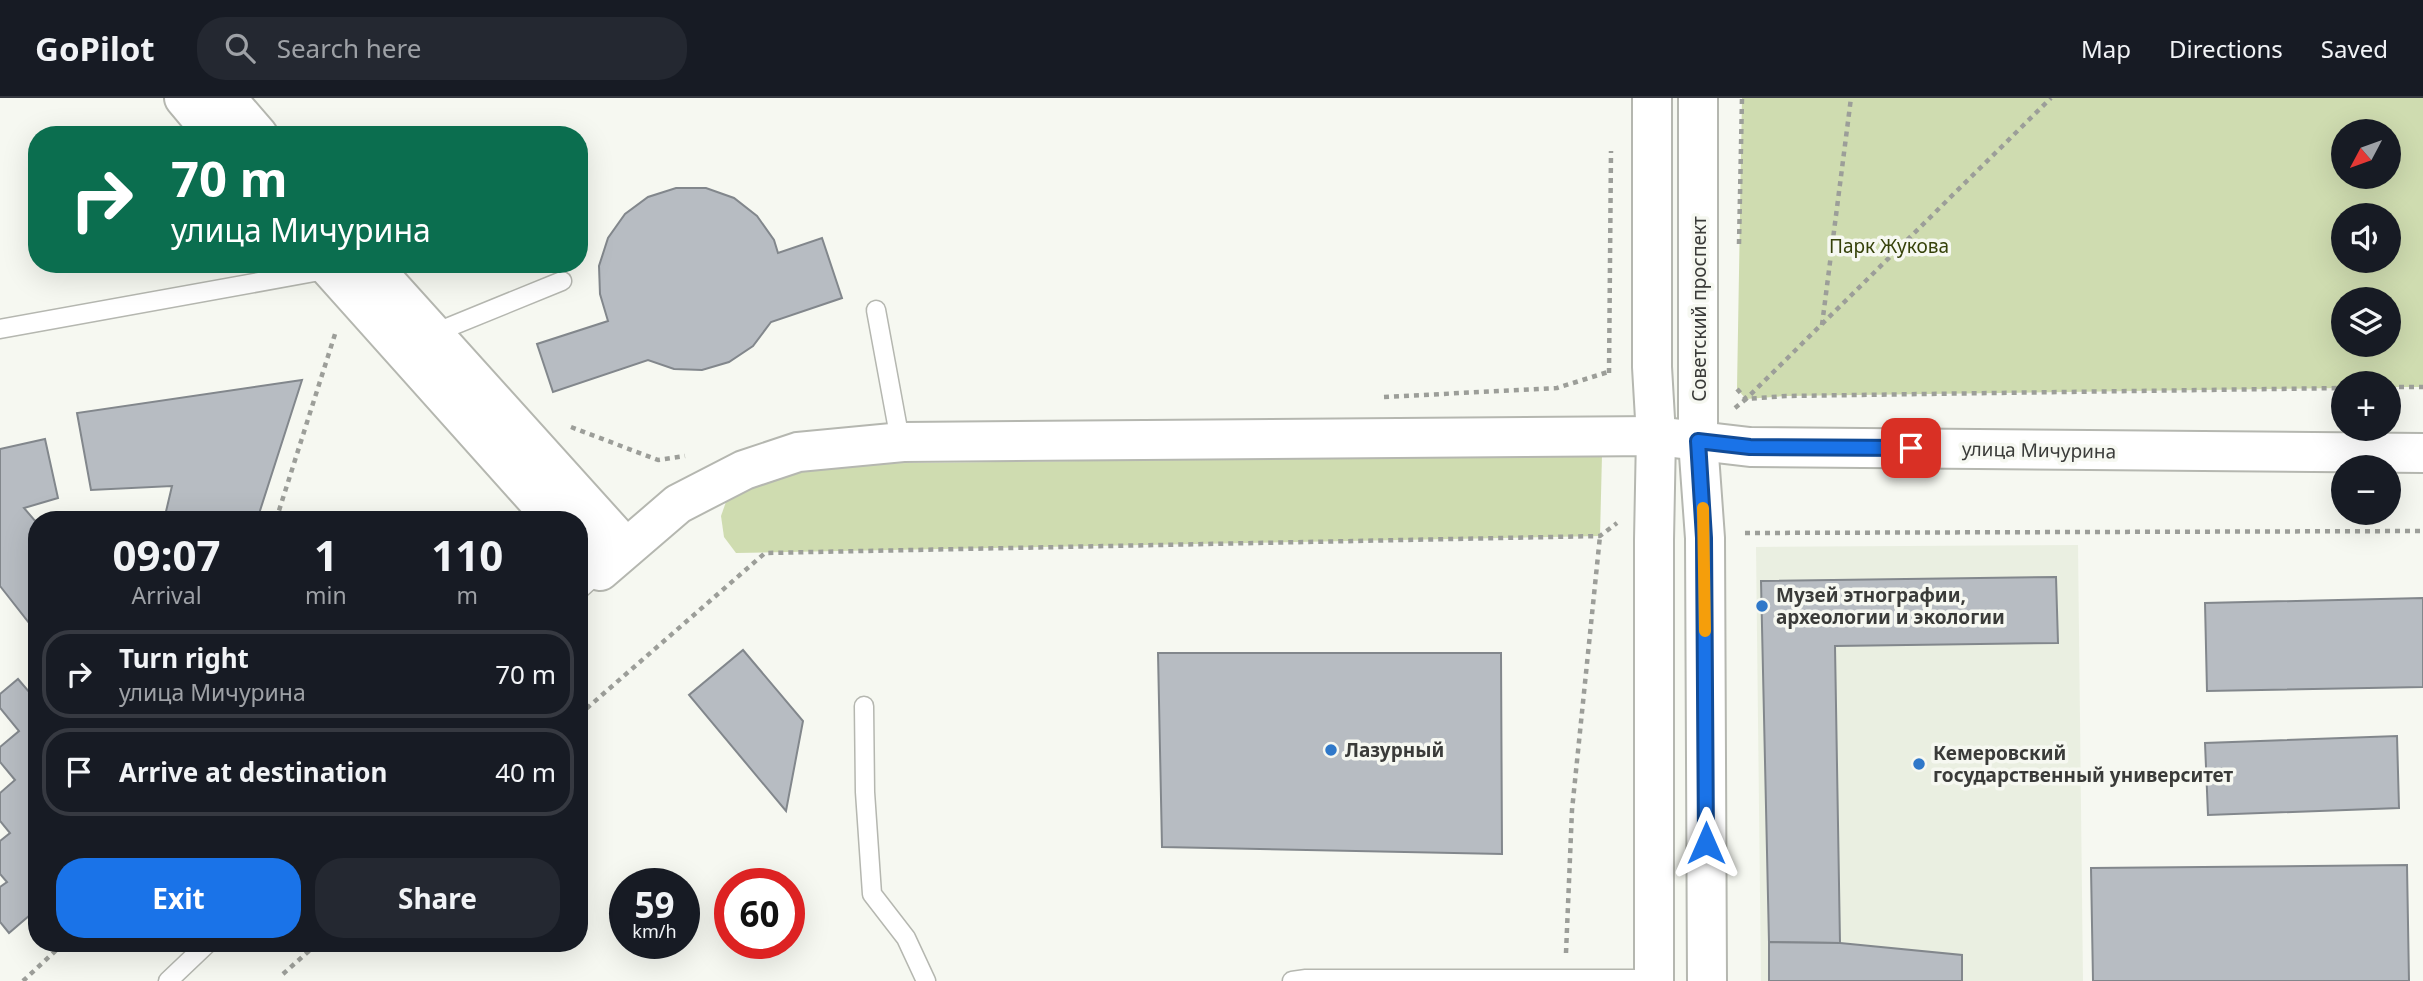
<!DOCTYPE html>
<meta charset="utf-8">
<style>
:root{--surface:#171b24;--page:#242831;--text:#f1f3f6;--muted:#9ea1a6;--line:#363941;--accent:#1a73e8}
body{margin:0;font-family:"Noto Sans",sans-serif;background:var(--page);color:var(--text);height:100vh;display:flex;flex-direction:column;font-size:26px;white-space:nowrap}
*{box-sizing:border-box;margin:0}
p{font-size:23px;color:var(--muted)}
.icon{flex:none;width:38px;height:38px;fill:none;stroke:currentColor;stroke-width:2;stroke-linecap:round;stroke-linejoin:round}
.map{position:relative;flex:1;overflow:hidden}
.details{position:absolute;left:28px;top:413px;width:560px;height:441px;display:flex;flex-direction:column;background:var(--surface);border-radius:28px;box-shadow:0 7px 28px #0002}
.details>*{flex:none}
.top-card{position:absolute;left:28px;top:28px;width:560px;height:147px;border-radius:28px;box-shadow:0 7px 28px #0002;background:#0b6e4f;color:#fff;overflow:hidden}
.needle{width:46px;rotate:229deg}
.controls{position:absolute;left:2331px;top:21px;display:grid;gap:14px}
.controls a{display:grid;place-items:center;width:70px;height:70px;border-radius:50%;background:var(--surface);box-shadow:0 7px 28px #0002;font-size:35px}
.speed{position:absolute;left:609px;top:770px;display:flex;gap:14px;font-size:35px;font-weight:700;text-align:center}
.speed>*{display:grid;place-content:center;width:91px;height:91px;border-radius:50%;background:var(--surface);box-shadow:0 7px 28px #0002;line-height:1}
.speed small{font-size:18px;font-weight:400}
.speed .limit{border:10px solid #d22;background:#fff;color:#111}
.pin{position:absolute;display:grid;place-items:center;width:60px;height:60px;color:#fff;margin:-30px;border-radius:14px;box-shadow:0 4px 10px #0006}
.me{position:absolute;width:77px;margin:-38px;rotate:0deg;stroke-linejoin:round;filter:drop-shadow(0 0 5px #0008)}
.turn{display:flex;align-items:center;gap:24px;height:147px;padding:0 28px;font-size:32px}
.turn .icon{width:91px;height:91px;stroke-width:2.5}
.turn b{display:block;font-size:49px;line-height:60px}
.eta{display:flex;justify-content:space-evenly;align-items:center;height:119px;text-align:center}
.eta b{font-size:42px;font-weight:700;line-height:49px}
.primary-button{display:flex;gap:14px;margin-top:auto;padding:14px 28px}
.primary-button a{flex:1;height:80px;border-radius:28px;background:var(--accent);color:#fff;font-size:28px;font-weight:700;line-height:80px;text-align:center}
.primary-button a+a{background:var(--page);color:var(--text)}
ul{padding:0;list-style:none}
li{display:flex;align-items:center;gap:21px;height:88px;margin:0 14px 10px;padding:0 14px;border:4px solid var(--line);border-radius:28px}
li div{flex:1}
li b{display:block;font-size:26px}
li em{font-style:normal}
header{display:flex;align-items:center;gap:42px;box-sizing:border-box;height:98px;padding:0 35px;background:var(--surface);border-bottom:2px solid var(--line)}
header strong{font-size:33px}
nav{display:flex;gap:38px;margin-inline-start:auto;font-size:24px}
.search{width:490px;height:63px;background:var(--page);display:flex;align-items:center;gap:18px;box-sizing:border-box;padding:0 24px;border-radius:28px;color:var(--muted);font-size:26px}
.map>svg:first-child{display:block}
.built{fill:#eaefe1}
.green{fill:#cfdcb0;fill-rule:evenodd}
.building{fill:#b7bcc2;stroke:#82878c;stroke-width:2}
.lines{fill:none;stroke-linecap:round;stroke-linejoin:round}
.lane-casing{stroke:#b5b7b0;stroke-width:21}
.secondary-casing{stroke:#b5b7b0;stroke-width:42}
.primary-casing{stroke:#b5b7b0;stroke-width:42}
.path{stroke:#9c9e99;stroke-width:4.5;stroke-dasharray:5 5;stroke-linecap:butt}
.lane{stroke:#fff;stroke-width:18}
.secondary{stroke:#fff;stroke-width:38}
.primary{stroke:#fff;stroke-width:38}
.route-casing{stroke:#114b97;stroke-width:18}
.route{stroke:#1a73e8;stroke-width:12}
.slow{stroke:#f59e0b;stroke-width:12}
.poi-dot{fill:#2f78c9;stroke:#f6f8f1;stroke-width:2.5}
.labels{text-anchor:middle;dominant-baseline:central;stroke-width:7;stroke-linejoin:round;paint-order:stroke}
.park-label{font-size:19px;fill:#36420a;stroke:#f6f8f1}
.street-label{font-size:19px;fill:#3a3b39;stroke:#f6f8f1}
.poi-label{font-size:19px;font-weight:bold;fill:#3a3b39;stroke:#f6f8f1;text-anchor:start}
</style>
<header>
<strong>GoPilot</strong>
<div class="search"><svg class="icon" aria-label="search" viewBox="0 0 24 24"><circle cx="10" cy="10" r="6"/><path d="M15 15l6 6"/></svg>Search here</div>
<nav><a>Map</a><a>Directions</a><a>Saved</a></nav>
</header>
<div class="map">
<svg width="2423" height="883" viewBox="0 0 2423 883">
<rect width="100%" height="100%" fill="#f6f8f1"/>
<path class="built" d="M2078 447 2083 883H1761L1756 449Z"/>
<g class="green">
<path d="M1742 0H2423V289H2389V285H2343V290L1786 298 1746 301 1737 291ZM2343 33H2389V79H2343ZM2343 117H2389V163H2343ZM2343 201H2389V247H2343Z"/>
<path d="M1602 357 1600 438 736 455 724 439 721 418 727 401 739 388 822 366Z"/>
</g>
<g class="building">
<path d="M676 90H706L734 100 757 118 774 142 778 155 822 140 842 200 771 224 753 248 729 264 702 272 674 271 648 262 553 294 537 246 608 223 600 196 599 168 608 140 625 116 648 99Z"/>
<path d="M302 282 257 422H164L172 388 91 392 77 315Z"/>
<path d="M45 341 58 400 24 410 37 425V535L0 488V351Z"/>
<path d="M2056 479 2058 545 1835 548 1840 845 1769 844 1761 483Z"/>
<path d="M2423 500V589L2207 593 2205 505Z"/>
<path d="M743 552 803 623 786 713 689 597Z"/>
<path d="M1158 555H1501L1502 756 1162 749Z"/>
<path d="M18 581 37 603V811L9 835 0 824V789L7 784 0 776V743L10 735 0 723V695L15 682 0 664V649L19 633 0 610V596Z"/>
<path d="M2397 638 2399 710 2208 717 2205 645Z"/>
<path d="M2407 767 2409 883H2093L2091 770Z"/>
<path d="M1769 844 1840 845 1962 857V883H1769Z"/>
</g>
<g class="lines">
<g class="lane-casing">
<g id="lane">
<path d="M876 212 897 326 903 344"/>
<path d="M0 231 331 171"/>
<path d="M432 236 562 183"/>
<path d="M579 492 600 473"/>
<path d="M864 608 865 694 872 796 906 840 926 883"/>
<path d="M168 883 208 845"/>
<path d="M1292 883 1306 881H1654"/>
</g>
</g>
<g class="secondary-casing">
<g id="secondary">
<path d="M184 0 215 37"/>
<path d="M226 0 258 37"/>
<path d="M326 166 555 422"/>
<path d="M370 166 626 450"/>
<path d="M579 449 600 473 678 406 744 372 798 354 903 344 1656 338 1750 349 2423 355"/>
</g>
</g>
<g class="primary-casing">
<g id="primary">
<path d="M1652 0V269L1656 338 1654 442V883"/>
<path d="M1698 0V343L1705 440 1707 883"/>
</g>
</g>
<g class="path">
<path d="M1739 146 1742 0"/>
<path d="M1822 227 1851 0"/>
<path d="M1609 275 1611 53"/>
<path d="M2389 289H2423"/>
<path d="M1737 291 1746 301 2051 0"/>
<path d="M1384 299 1557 290 1608 274"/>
<path d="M1735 310 1746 301 1786 298 2343 290"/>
<path d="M571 329 658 362 685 358"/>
<path d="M276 422 336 233"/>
<path d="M1745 435 2423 433"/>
<path d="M579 617 765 455 1600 438 1617 425"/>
<path d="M1566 855 1572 712 1600 438"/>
<path d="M283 876 318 845"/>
<path d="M23 883 64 845"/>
</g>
<use href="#lane" class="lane"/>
<use href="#secondary" class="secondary"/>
<use href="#primary" class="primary"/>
</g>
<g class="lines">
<g class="route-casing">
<path id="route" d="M1706 745 1704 440 1698 343 1750 349 1911 350"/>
</g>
<use href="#route" class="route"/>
<path class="slow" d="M1703 410 1705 533"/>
</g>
<g class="poi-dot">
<circle cx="1762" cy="508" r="7"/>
<circle cx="1331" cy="652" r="7"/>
<circle cx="1919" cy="666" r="7"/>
</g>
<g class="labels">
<g class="park-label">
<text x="1889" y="148">Парк Жукова</text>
</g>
<g class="street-label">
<text transform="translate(1699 211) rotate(-90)">Советский проспект</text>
<text transform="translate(2039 352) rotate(1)">улица Мичурина</text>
</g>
<g class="poi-label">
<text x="1776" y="497">Музей этнографии,<tspan x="1776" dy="22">археологии и экологии</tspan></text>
<text x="1345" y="652">Лазурный</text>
<text x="1933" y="655">Кемеровский<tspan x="1933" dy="22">государственный университет</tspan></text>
</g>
</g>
</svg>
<div class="controls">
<a><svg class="needle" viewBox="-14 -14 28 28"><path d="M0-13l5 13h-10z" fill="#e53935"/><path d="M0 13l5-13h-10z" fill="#9ea1a6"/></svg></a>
<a><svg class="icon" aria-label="sound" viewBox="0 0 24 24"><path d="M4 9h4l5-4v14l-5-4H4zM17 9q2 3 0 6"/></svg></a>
<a><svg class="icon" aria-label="layers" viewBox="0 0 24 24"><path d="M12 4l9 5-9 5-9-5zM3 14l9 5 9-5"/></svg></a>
<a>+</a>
<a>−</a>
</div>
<div class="speed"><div>59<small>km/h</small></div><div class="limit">60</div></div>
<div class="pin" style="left:1911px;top:350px;background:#d93025"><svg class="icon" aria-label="arrive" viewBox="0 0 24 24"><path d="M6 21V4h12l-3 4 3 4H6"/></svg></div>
<svg class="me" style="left:1706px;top:745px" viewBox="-20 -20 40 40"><path d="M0-17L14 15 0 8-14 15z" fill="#1a73e8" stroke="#fff" stroke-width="4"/></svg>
<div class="top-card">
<div class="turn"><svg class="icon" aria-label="right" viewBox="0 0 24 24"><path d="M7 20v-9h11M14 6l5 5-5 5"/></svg><div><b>70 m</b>улица Мичурина</div></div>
</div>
<section class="details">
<div class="eta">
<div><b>09:07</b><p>Arrival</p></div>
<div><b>1</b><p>min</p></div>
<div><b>110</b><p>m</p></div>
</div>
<ul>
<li><svg class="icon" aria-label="right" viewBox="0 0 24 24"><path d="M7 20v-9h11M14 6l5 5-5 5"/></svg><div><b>Turn right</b><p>улица Мичурина</p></div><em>70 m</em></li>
<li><svg class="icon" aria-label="arrive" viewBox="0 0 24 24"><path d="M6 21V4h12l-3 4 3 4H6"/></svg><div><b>Arrive at destination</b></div><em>40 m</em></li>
</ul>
<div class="primary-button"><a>Exit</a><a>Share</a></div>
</section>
</div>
